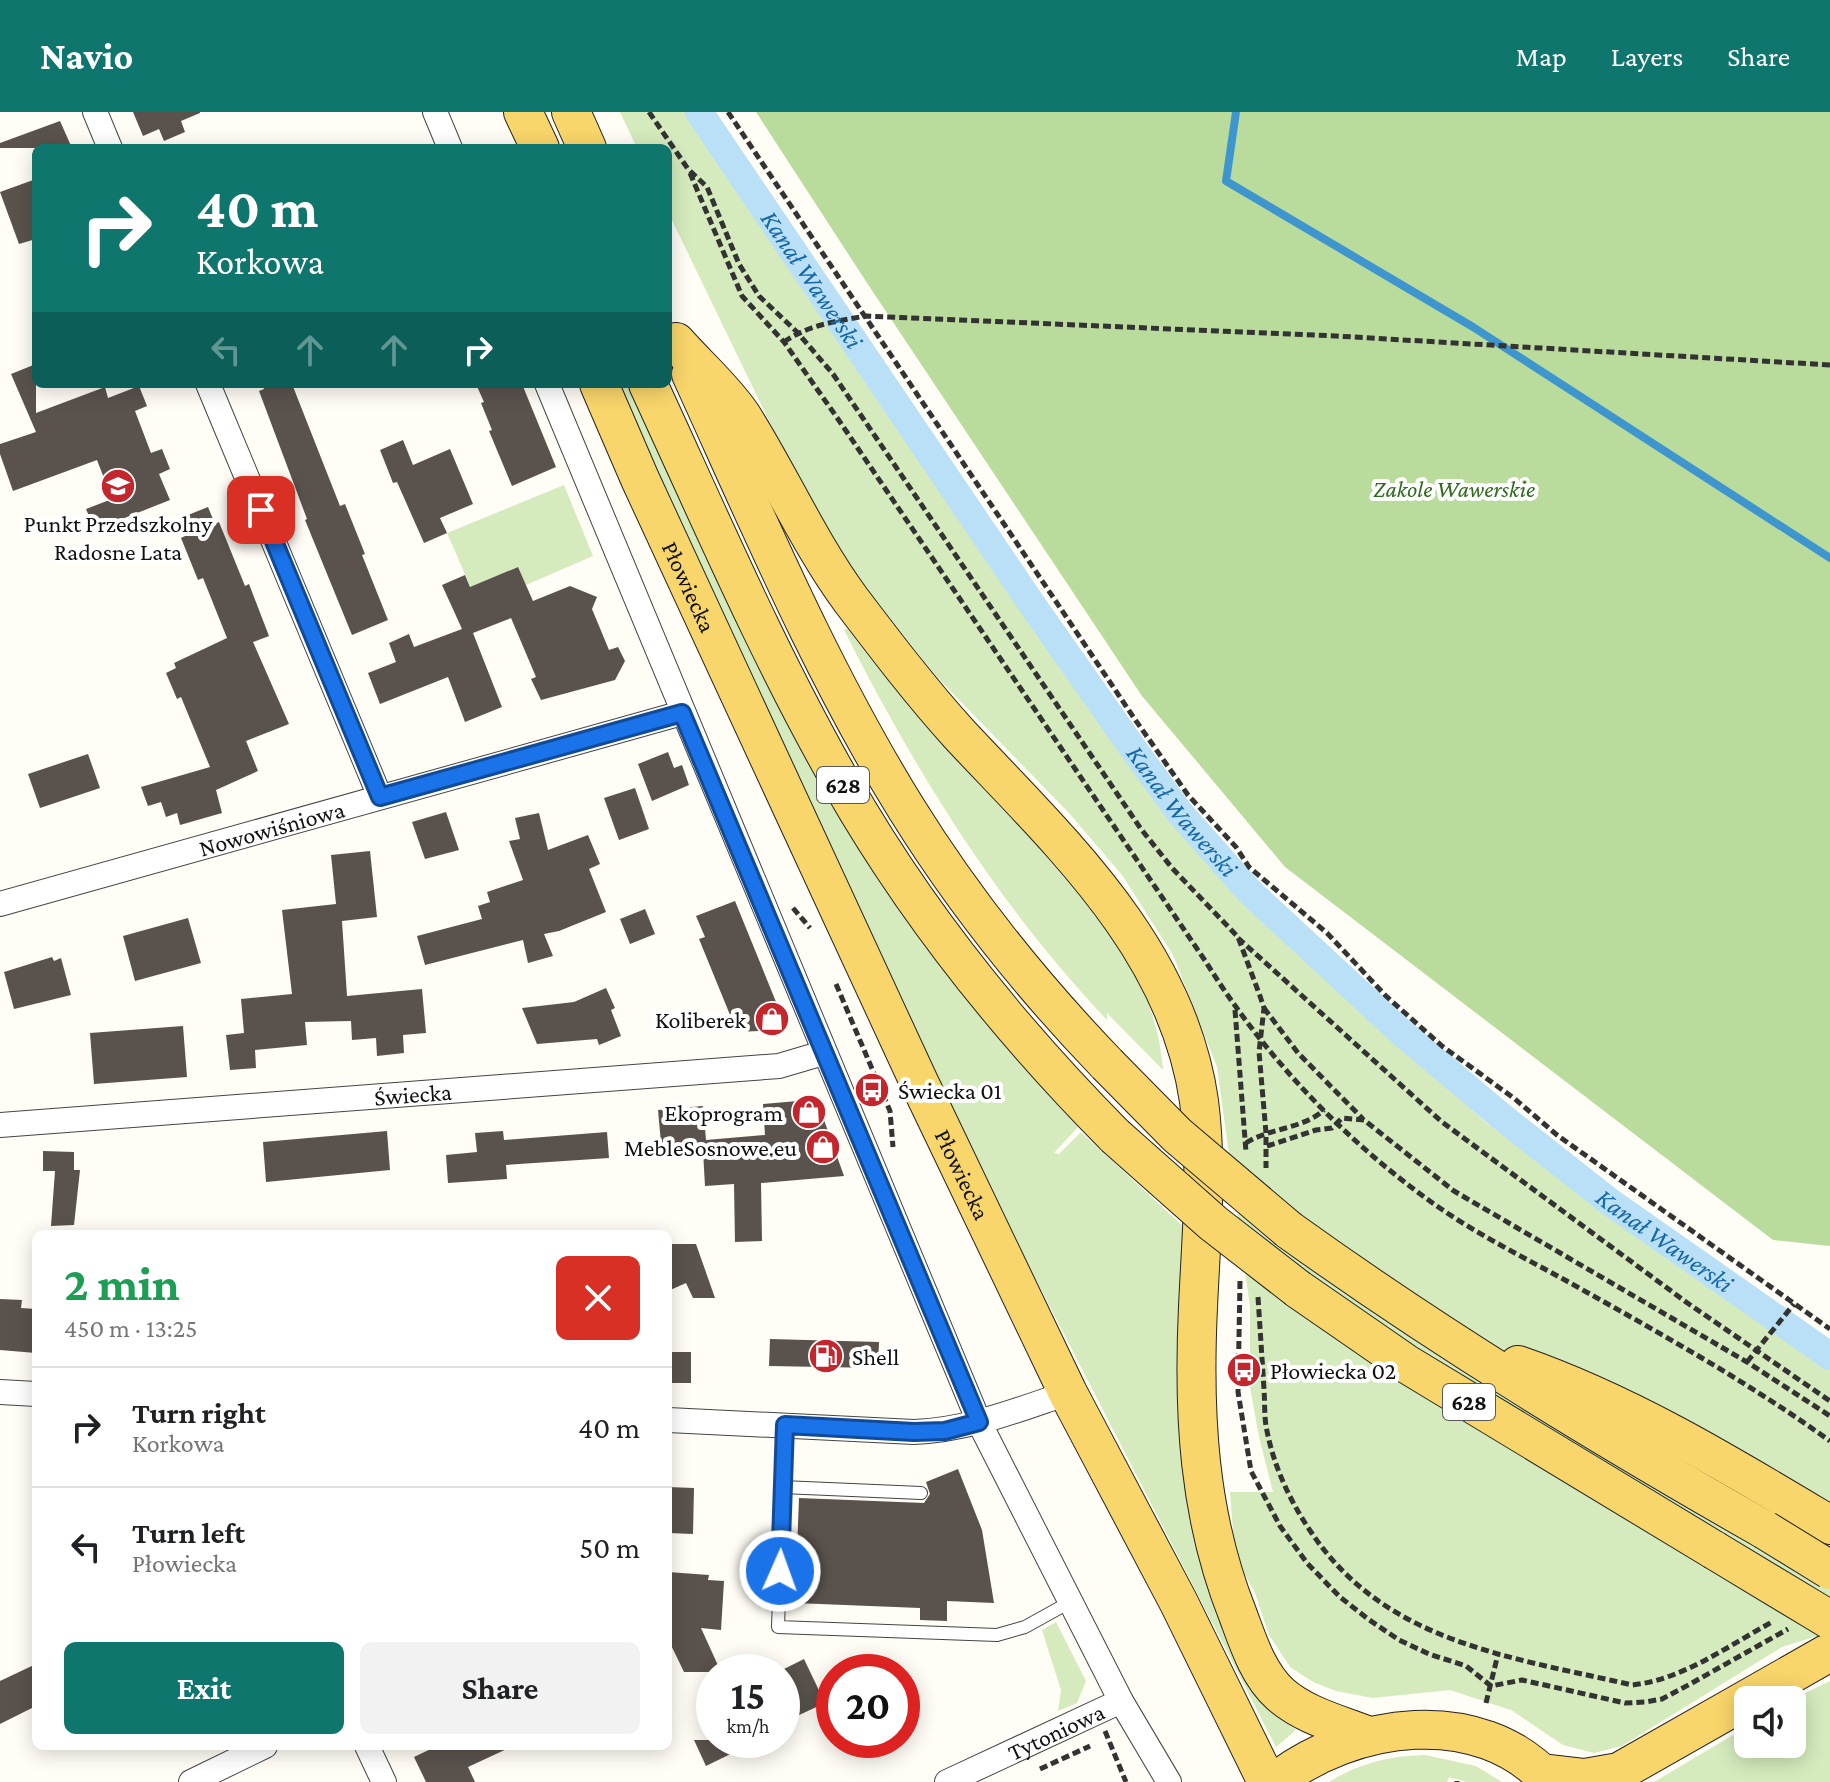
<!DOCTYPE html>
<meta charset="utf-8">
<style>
:root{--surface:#fff;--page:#f2f2f2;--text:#202124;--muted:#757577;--line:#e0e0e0;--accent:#0f766e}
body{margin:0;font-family:"Crimson Pro",serif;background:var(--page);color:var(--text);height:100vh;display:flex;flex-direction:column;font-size:30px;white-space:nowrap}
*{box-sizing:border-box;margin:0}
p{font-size:26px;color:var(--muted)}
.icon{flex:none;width:44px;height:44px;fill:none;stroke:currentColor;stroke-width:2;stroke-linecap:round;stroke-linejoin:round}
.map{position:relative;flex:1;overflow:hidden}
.panel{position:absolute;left:32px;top:1118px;width:640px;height:520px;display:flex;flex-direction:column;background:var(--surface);border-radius:12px;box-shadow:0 4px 20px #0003}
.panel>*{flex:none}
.guide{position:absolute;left:32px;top:32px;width:640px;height:244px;border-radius:12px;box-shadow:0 4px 20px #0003;background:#0f766e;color:#fff;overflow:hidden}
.fabs{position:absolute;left:1734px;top:1574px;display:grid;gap:16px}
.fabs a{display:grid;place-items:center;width:72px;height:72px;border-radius:12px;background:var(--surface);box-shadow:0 4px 20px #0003;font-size:40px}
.speed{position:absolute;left:696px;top:1542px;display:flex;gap:16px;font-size:40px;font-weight:700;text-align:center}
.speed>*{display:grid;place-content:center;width:104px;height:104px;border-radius:50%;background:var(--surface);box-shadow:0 4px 20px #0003;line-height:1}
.speed small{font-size:20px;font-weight:400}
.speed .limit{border:12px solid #d22;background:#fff;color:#111}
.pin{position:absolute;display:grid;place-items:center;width:68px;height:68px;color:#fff;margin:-34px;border-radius:16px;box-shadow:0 4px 12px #0006}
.me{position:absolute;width:88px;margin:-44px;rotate:2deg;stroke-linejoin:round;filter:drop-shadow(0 0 6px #0008)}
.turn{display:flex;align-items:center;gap:28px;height:168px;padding:0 32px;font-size:36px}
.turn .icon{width:104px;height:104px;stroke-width:2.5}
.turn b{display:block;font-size:56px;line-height:68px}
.lanes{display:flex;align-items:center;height:76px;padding:0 32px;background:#0003;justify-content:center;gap:40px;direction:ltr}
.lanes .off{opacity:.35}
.round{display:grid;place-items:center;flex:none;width:84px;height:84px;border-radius:12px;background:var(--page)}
.headline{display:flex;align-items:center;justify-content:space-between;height:136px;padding:0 32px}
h1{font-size:48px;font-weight:700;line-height:60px;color:#1e9e55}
.button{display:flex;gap:16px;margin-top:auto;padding:16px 32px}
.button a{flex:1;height:92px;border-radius:12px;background:var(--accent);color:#fff;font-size:32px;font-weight:700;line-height:92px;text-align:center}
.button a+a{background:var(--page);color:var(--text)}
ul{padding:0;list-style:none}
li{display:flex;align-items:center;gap:24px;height:120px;padding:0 32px;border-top:2px solid var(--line)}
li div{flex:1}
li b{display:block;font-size:30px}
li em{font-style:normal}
header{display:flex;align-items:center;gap:48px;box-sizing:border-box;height:112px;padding:0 40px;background:var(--accent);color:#fff}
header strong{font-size:38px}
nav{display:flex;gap:44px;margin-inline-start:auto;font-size:28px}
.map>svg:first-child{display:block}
.green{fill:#d5ebbd}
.forest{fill:#b9dc9c}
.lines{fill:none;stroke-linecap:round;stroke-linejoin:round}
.stream{stroke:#3f96cf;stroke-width:8}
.canal{stroke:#b9e0f7;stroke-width:28}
.building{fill:#5a524d}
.lane-casing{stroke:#444;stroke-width:14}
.street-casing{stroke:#444;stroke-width:26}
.primary-casing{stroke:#222;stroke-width:40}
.path{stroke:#333;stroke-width:5;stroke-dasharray:8 4;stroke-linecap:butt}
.lane{stroke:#fff;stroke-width:12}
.street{stroke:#fff;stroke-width:24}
.primary{stroke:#f9d66b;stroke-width:38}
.primary-bridge-casing{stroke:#222;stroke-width:40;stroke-linecap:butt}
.primary-bridge{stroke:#f9d66b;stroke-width:38}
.route-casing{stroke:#114b97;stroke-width:20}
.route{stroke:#1a73e8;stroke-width:14}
.labels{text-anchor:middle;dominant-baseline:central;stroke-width:8;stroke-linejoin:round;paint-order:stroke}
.shield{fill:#fff;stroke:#585858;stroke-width:2}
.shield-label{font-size:22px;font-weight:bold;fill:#111}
.park-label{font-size:24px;font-style:italic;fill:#2f6b1f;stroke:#fff}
.poi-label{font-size:24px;fill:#111;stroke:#fff;text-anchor:end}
.street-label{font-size:24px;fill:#111;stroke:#fff}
.water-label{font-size:26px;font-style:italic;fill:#1768a6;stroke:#fff}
</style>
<header>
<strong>Navio</strong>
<nav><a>Map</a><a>Layers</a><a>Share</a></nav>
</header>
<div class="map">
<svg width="1830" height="1670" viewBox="0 0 1830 1670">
<rect width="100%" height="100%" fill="#fffdf5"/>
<g class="green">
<path d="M620 0H690L1088 584 1205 742 1409 943 1488 1012 1830 1257V1520L1782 1535 1622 1634 1594 1641 1563 1633 1511 1598 1450 1578 1373 1586 1336 1579 1313 1570 1290 1555 1269 1523 1255 1481 1235 1444 1230 1380H1273L1259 1325 1250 1275V1195L1217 955 1173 843 1122 763 1069 701 935 563 844 447 787 346 668 100V36H637Z"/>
<path d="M617 272H630L876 762 875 764C936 854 1004 935 1078 1015L1054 1041 1059 1042 1081 1020 1185 1116 1181 1179 1265 1593 1296 1618 1276 1635 970 1039Z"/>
<path d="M564 373 593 444 526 473 517 455 471 476 447 421Z"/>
<path d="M847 516C890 575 941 627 991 680 1064 757 1155 846 1163 958L1107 901V908C998 793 915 659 844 518Z"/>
<path d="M1056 1510 1086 1569 1077 1591 1058 1599 1061 1578 1042 1518Z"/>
<path d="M1830 1569V1670H1654L1748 1614V1632H1792L1791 1588Z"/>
<path d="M1425 1643 1476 1654 1502 1670H1467L1449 1665 1447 1670H1329C1360 1651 1389 1644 1425 1643Z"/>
</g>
<path class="forest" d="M756 0H1830V1134L1773 1128 1285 755 1142 584 869 174Z"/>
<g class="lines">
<path class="stream" d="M1236 0 1226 69 1473 215 1830 446"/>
<path class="canal" id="s1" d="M699 0 1031 491 1132 635 1180 701 1250 780 1400 919 1502 1005 1610 1090 1830 1244"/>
</g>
<g class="building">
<path d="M133 0H200V1L181 9 185 20 164 29 159 17 143 24Z"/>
<path d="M60 9 72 36H0V31Z"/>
<path d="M36 67V127L19 132 0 80Z"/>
<path d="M36 252V301L105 275 108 286 139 274 147 294 135 299 151 341 162 337 170 357 159 362 170 388 122 407 123 410 96 421 86 397 112 387 97 348 13 379 0 342V332L36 320 11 262Z"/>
<path d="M262 272H292L340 394 345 392 365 442 362 443 388 508 352 523 305 408 307 407 259 279 264 277Z"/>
<path d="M476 272H522L556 355 512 374 489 319 492 318 481 291 484 290Z"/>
<path d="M403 328 413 353 450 337 473 392 440 406 447 421 424 431 397 370 393 371 380 338Z"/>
<path d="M208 395 215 412 219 410 245 474 249 472 269 524 253 530 289 612 246 629 258 659 216 678 222 701 180 713 177 701 166 705 161 690 148 694 141 675 210 655 181 585 177 587 166 561 176 556 174 551 227 526 203 466 198 468 181 426 185 424 178 407Z"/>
<path d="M518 455 533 489 570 474 597 485 592 497 609 538 618 535 625 549 615 568 541 588 531 567 536 565 511 506 473 521 502 595 465 610 448 565 380 592 368 561 396 550 389 531 409 522 414 535 462 517 442 473 465 463 470 475Z"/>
<path d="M668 640 674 656 682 653 689 673 652 689 638 652Z"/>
<path d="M88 642 100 676 40 696 28 662Z"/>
<path d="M635 676 649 717 619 728 604 686Z"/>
<path d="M446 700 459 738 425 747 412 710Z"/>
<path d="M539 701 548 738 588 723 600 752 589 757 606 800 559 819 544 822 553 844 528 851 523 828 425 853 417 824 482 807 478 794 490 790 487 780 523 768 509 729 520 727 515 706Z"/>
<path d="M370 739 377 805 342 809 347 884 422 877 426 921 403 923 404 941 377 944 376 926 352 928 351 909 305 910 307 933 255 938 256 956 230 958 226 923 244 921 241 887 292 882 282 798 336 792 331 743Z"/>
<path d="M735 789 783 907 777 918 737 920 699 827 705 825 696 804Z"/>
<path d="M645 797 655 822 630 832 620 807Z"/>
<path d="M188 806 201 851 135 869 123 824Z"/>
<path d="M52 845 54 849 61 846 71 883 14 897 4 860Z"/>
<path d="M606 876 615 896 611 898 621 924 599 933 597 927 537 932 522 896 574 890Z"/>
<path d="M183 914 187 965 94 972 90 921Z"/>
<path d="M809 988 819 994 844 1064 761 1071 762 1129 735 1130 734 1072 705 1074 703 1039 662 1042 658 998 703 994 706 1028 765 1023 763 992Z"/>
<path d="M387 1019 390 1058 266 1070 263 1030Z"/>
<path d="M503 1019 504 1028 607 1020 609 1046 506 1053 507 1067 448 1071 446 1043 477 1040 475 1021Z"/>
<path d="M43 1039 74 1040V1058H80L74 1113 51 1114 55 1059H43Z"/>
<path d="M668 1132H696L715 1186H693L686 1171 668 1179Z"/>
<path d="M0 1187 22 1188 21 1196 36 1197V1241L0 1238Z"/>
<path d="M770 1227 879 1230 878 1256 769 1254Z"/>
<rect x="668" y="1240" width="23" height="31"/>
<path d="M958 1357 982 1418 994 1491 947 1489V1509L920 1508V1496L795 1491 799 1386 924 1391 930 1382 926 1370Z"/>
<path d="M668 1375 694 1376 693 1422 668 1421Z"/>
<path d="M668 1460 709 1463 708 1468 724 1469 721 1518 701 1516 721 1560H684L668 1527Z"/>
<path d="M804 1547 825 1591 782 1611V1558Z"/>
<path d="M36 1552V1594L0 1612V1569Z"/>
<path d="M694 1628H759L706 1654Z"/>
<path d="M437 1634H513L468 1655 475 1670H426L414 1645Z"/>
</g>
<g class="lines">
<g class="lane-casing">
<g id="lane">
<path d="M785 1313 778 1515 997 1523 1025 1515 1070 1490"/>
<path d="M782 1375 921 1381"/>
</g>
</g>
<g class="street-casing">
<g id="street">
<path d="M95 0 110 36"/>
<path d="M435 0 450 36"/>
<path d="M208 272 380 685"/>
<path d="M547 272 979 1310 1121 1589 1169 1670"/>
<path id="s2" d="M0 792 682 601"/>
<path id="s3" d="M0 1013 779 954 823 941"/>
<path d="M0 1280 36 1282"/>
<path d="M668 1308 914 1320C968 1318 1017 1298 1068 1281"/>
<path d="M367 1634 384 1670"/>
<path d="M191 1670 265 1634"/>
<path id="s4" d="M947 1670 1121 1589"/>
</g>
</g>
<g class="primary-casing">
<g id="primary">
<path d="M523 0 540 36"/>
<path d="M571 0 587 36"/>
<path d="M676 230C697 254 724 277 742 304 780 364 809 431 851 488 886 534 921 580 960 623 1060 730 1177 836 1199 989 1208 1057 1201 1127 1198 1195 1193 1301 1198 1403 1238 1503 1248 1530 1258 1562 1280 1582 1305 1604 1339 1612 1369 1624"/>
<path d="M691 262C758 409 821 559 906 696 963 788 1032 874 1107 952"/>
<path id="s5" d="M599 272 640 367 918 968 1068 1281 1179 1491 1267 1670"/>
<path d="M648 272C710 406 768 542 841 670 915 800 1010 918 1115 1024"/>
<path d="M1289 1118C1442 1228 1602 1325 1765 1418"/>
<path d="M1298 1177 1405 1251 1714 1438"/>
<path d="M1518 1253C1628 1291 1730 1353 1830 1413"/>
<path d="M1542 1661 1585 1666 1619 1660 1830 1540"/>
<path d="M1275 1670C1352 1610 1479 1591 1550 1670"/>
</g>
</g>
<g class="path">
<path d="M649 0 688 57 707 75 739 152 759 184 797 220 833 262 1141 717 1172 756 1238 825 1260 884 1264 896 1259 940 1266 1021V1056"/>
<path d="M728 0 1134 606 1188 683 1236 735 1249 755 1327 821 1386 884 1442 934 1515 987 1557 1023 1830 1217"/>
<path d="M690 61 742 184 784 230 838 307 1206 850C1264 944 1344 1028 1434 1092 1475 1121 1521 1144 1565 1168 1656 1219 1745 1268 1830 1329"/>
<path d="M784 230C808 213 837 209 866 204L1336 224 1830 253"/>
<path d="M793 796 810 816"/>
<path d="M1238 826 1442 1010 1686 1190 1830 1289"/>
<path d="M836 872 890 999 893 1035"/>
<path d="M1264 896 1298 941 1363 1007"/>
<path d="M1235 898 1246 1040"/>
<path d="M1246 1031C1269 1016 1303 1017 1324 998"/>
<path d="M1267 1034 1316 1018 1332 1016 1342 1006 1364 1008 1454 1079 1747 1250 1830 1304"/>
<path d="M1240 1169 1238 1280 1251 1359 1280 1414 1307 1451 1340 1485 1368 1507 1399 1528 1429 1542 1466 1554 1491 1574 1522 1568 1625 1591 1645 1590 1662 1587 1692 1571 1788 1517"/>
<path d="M1258 1185C1260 1216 1262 1246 1264 1277 1265 1291 1264 1306 1267 1319 1274 1355 1290 1389 1311 1420 1385 1531 1511 1545 1632 1573 1682 1568 1728 1534 1772 1510"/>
<path d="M1747 1250 1794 1192"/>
<path d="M1486 1591 1498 1542"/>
<path d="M1105 1619 1126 1670"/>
<path d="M1040 1657 1090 1634"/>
<path d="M1457 1670V1669"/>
</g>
<use href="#lane" class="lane"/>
<use href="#street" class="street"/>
<use href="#primary" class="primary"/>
<g class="primary-bridge-casing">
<g id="primary-bridge">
<path d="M1107 952 1177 1023 1289 1118"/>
<path d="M1115 1024 1213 1111 1298 1177"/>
<path d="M1765 1418 1830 1458"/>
<path d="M1714 1438 1830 1508"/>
</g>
</g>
<use href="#primary-bridge" class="primary-bridge"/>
</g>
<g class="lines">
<g class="route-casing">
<path id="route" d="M261 398 380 685 682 601 979 1310 945 1319 914 1320 785 1313 780 1459"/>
</g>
<use href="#route" class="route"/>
</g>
<defs>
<g id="school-disc" transform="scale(1.8)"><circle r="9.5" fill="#c4262e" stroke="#fff"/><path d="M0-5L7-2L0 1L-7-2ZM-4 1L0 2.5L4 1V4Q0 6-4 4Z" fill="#fff"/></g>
<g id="shop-disc" transform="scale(1.8)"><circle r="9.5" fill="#c4262e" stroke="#fff"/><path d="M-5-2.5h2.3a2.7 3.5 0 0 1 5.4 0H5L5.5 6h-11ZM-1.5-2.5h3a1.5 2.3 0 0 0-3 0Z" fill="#fff"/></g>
<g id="bus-disc" transform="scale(1.8)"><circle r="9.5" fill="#c4262e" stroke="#fff"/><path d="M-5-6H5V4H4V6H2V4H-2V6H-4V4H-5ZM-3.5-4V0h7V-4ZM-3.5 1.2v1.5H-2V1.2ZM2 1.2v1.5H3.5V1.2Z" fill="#fff"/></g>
<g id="fuel-disc" transform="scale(1.8)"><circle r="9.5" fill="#c4262e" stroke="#fff"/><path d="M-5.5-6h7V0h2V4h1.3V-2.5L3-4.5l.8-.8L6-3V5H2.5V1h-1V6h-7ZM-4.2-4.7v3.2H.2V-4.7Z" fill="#fff"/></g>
</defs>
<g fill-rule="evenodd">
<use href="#school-disc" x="118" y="374"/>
<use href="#shop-disc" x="772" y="907"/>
<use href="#bus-disc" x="872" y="978"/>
<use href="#shop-disc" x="809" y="1000"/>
<use href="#shop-disc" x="823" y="1035"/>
<use href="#fuel-disc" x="826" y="1244"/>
<use href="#bus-disc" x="1244" y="1258"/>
</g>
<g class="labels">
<g class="shield">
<rect x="817" y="655" width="52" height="36" rx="6"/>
<rect x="1443" y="1272" width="52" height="36" rx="6"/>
</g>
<g class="shield-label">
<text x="843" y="673">628</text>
<text x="1469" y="1290">628</text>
</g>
<g class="park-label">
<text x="1454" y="376">Zakole Wawerskie</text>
</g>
<g class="poi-label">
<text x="118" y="411" text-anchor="middle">Punkt Przedszkolny<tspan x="118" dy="28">Radosne Lata</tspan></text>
<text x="746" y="907">Koliberek</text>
<text x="898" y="978" text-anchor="start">Świecka 01</text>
<text x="783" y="1000">Ekoprogram</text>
<text x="797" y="1035">MebleSosnowe.eu</text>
<text x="852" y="1244" text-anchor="start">Shell</text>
<text x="1270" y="1258" text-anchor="start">Płowiecka 02</text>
</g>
<g class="street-label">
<text stroke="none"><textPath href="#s5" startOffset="222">Płowiecka</textPath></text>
<text stroke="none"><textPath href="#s2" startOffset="282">Nowowiśniowa</textPath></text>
<text stroke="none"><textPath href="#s3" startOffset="414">Świecka</textPath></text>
<text stroke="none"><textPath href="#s5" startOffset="870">Płowiecka</textPath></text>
<text stroke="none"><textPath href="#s4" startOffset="120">Tytoniowa</textPath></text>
</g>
<g class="water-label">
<text stroke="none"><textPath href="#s1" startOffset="202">Kanał Wawerski</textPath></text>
<text stroke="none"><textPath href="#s1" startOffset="850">Kanał Wawerski</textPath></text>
<text stroke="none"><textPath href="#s1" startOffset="1498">Kanał Wawerski</textPath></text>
</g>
</g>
</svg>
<div class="fabs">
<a><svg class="icon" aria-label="sound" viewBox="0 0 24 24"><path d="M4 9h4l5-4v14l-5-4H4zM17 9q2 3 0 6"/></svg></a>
</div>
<div class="speed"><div>15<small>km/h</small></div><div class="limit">20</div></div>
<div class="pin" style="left:261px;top:398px;background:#d93025"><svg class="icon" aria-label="arrive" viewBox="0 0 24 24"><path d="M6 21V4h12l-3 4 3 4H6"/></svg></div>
<svg class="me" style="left:780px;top:1459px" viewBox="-20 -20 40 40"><circle r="17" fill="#1a73e8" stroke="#fff" stroke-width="3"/><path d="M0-11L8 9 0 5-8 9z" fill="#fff"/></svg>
<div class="guide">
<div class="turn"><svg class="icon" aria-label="right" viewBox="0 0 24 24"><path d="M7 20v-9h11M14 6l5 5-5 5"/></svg><div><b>40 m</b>Korkowa</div></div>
<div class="lanes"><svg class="icon off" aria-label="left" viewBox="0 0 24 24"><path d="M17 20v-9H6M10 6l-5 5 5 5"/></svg><svg class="icon off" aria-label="ahead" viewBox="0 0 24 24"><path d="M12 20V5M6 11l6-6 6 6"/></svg><svg class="icon off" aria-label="ahead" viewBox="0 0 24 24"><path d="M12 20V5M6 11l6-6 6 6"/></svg><svg class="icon" aria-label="right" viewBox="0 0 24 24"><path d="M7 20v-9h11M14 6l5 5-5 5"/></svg></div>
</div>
<section class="panel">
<div class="headline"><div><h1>2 min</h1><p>450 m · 13:25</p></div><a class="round" style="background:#d93025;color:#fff"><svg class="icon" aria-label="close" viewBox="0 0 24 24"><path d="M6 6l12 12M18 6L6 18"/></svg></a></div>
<ul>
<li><svg class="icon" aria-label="right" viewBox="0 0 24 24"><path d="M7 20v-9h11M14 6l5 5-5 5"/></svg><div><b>Turn right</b><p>Korkowa</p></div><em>40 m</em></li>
<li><svg class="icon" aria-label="left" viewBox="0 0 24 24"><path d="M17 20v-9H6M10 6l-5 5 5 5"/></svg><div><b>Turn left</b><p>Płowiecka</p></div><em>50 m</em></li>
</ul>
<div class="button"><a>Exit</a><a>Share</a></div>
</section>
</div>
